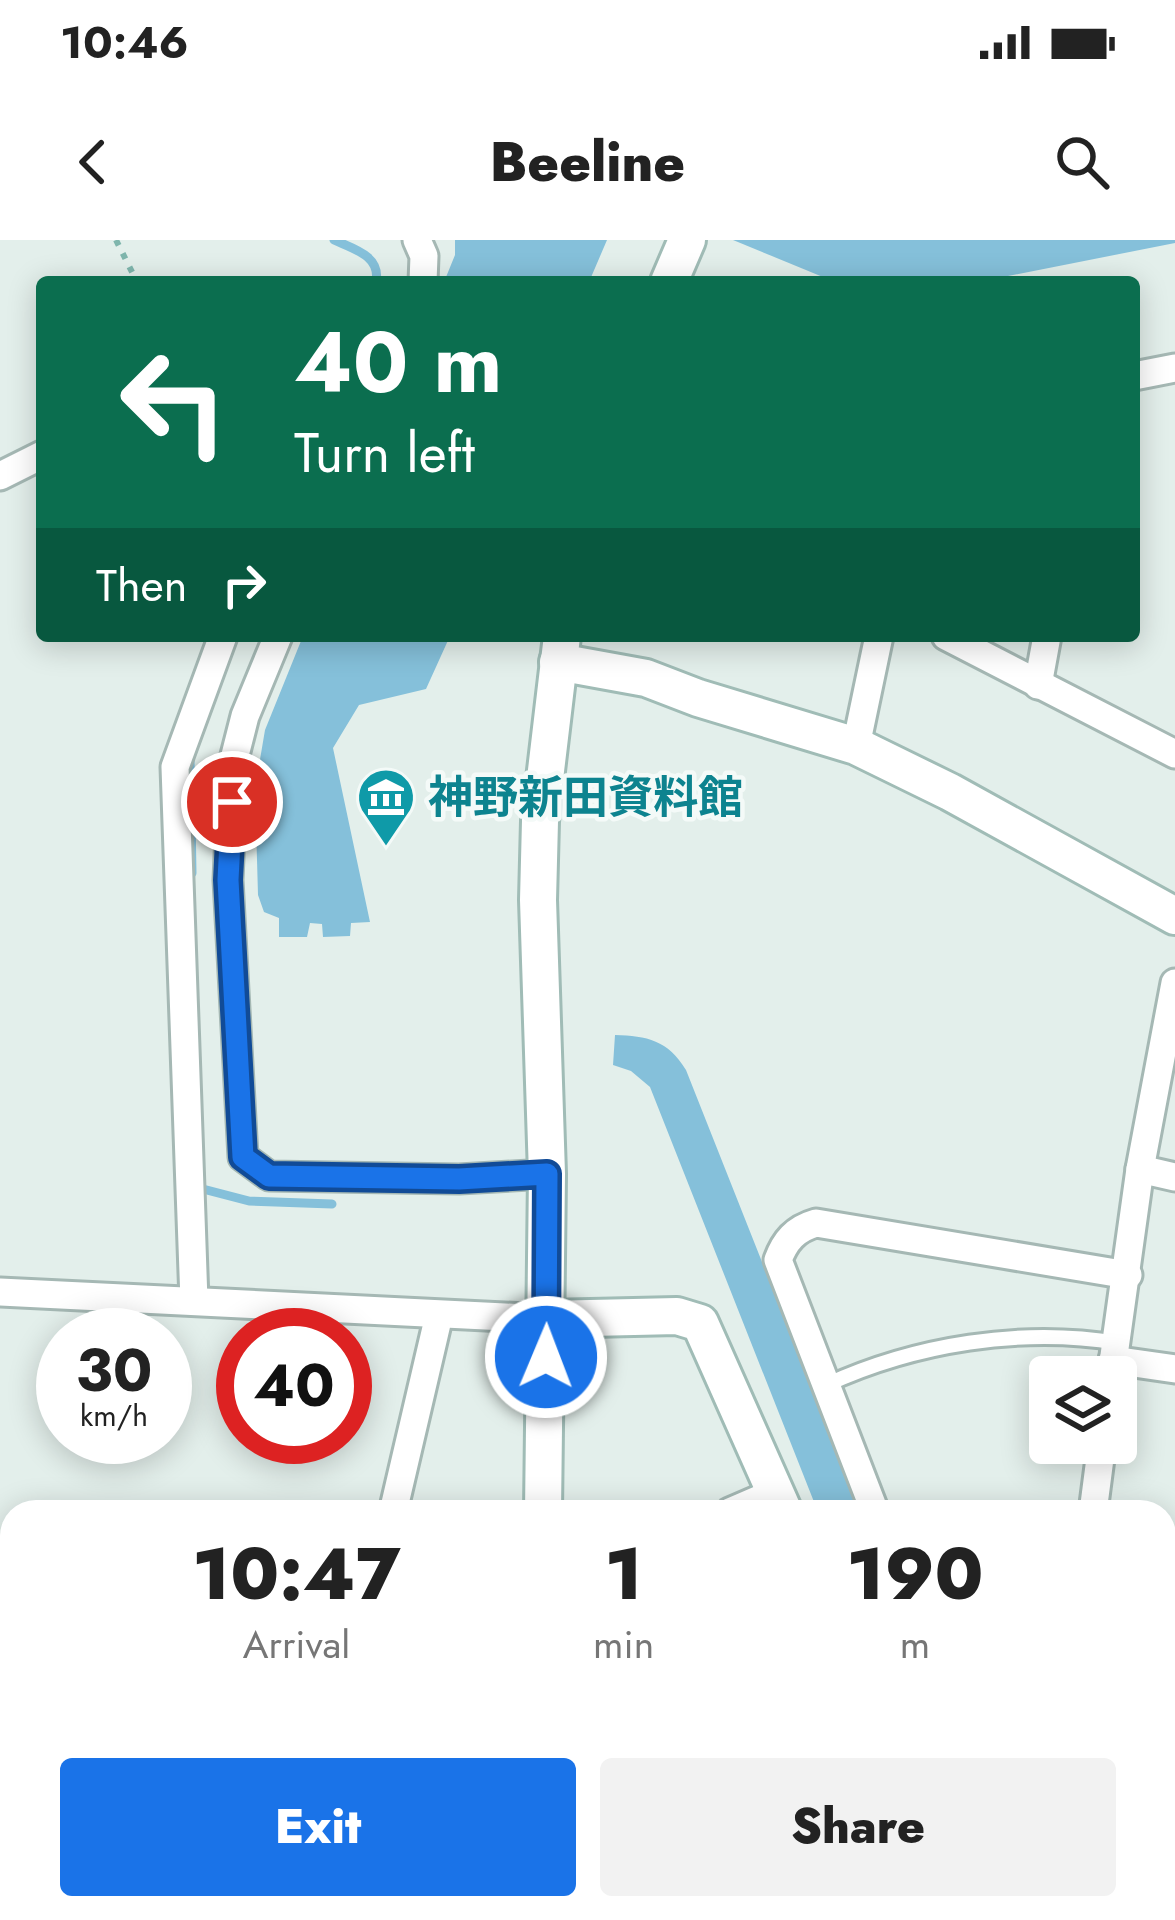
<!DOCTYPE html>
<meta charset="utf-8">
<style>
:root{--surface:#fff;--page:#f2f2f2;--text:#222;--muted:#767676;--accent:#1a73e8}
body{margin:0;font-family:Jost,"Noto Sans JP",sans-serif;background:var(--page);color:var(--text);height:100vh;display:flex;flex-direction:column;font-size:45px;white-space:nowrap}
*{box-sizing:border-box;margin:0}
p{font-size:39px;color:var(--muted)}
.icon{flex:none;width:66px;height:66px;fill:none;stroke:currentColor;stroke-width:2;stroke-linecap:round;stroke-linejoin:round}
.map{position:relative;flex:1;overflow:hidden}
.side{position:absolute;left:0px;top:1260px;width:1176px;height:420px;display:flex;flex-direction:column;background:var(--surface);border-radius:36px 36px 0 0;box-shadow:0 6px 30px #0003}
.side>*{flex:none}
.banner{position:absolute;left:36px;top:36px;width:1104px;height:366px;border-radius:12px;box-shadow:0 6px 30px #0003;background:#0b6e4f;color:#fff;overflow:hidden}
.tools{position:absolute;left:1029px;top:1116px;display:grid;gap:24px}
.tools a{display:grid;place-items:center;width:108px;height:108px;border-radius:12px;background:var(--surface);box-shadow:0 6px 30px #0003;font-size:60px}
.speed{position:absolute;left:36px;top:1068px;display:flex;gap:24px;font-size:60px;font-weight:700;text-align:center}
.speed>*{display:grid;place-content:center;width:156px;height:156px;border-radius:50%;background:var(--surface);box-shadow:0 6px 30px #0003;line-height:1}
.speed small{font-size:30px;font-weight:400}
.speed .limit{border:18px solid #d22;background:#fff;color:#111}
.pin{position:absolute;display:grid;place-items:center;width:102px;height:102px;color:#fff;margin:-51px;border:6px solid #fff;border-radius:50%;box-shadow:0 3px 12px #0007}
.me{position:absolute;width:132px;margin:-66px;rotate:1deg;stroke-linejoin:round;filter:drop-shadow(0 0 9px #0008)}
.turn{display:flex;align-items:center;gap:42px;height:252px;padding:0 60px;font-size:54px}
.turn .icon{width:156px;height:156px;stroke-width:2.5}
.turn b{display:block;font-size:84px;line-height:102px}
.then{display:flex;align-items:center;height:114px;padding:0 60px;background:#0003;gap:24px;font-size:45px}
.eta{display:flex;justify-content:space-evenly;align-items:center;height:204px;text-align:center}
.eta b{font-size:72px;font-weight:800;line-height:84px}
.button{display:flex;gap:24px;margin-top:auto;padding:24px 60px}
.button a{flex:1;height:138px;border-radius:12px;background:var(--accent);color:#fff;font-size:48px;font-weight:800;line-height:138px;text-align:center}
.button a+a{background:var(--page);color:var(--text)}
.status{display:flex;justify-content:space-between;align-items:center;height:84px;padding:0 60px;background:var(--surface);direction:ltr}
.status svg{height:33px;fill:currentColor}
header{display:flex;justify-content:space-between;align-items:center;height:156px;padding:0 60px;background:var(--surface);font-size:54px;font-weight:800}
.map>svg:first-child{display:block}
.water{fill:#85c0da}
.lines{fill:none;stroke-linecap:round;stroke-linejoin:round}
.stream{stroke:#85c0da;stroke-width:9}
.lane-casing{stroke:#a5b8b4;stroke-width:20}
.street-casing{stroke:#a5b8b4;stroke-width:33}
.secondary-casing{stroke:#a0bcb6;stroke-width:42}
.path{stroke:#7fb6ad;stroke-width:6;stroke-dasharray:6 9;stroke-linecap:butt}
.lane{stroke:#fff;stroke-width:14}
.street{stroke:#fff;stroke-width:27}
.secondary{stroke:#fff;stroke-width:36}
.route-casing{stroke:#114b97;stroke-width:30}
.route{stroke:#1a73e8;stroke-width:21}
.labels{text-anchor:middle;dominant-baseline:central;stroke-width:9;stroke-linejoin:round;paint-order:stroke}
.culture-label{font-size:45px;font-weight:bold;fill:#0d838f;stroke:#f4faf8;text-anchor:start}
</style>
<div class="status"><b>10:46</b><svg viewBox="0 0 49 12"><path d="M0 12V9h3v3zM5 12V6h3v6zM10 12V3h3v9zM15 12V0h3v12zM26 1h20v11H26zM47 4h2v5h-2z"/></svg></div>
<header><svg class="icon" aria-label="back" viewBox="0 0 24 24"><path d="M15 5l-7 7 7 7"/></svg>Beeline<svg class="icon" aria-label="search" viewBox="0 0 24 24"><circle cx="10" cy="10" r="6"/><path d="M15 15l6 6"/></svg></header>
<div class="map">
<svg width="1175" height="1680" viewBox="0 0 1175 1680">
<rect width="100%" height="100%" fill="#e3efeb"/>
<g class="water">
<path d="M455 0H607L589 42H444L455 15Z"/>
<path d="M733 0H1175V3L978 42H835Z"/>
<path d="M303 396H450L426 449 359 465 333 508 370 682 351 683 350 696 323 697 322 684 310 683 307 697H279V678L264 672 258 655 255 549 265 490Z"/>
<path d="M615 795C647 796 668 800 686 830L861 1272H818L650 847 631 831 613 825Z"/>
</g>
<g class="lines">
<g class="stream">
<path d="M334 0C354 9 381 16 376 42"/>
<path d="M190 518 192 633"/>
<path d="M199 944V948L249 961 332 964"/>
</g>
<g class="lane-casing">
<path id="lane" d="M826 1145C915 1104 1022 1087 1118 1103"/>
</g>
<g class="street-casing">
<g id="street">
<path d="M417 0 424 16 423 42"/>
<path d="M1134 136 1175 128"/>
<path d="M0 236 42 215"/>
<path d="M278 396 245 476 233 523 228 640 243 917 269 936 459 939 547 934"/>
<path d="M946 396 1175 514"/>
<path d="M1038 445 1047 396"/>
<path d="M856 506 879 396"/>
<path d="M1140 929 1175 937"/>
<path d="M0 1052 547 1079"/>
<path d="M194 1061 175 527 223 396"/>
<path d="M1113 1120 1175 1129"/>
<path d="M1111 1137 1140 929 1175 743"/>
<path d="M393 1272 439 1075"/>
<path d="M730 1272 776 1252"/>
<path d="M875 1272 778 1020C785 1001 795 989 816 983L1128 1035"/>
<path d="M1093 1272 1102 1203"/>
<path d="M1164 1339 1175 1341"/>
<path d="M1164 1540 1175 1542"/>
<path d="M760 1668 763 1680"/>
<path d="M787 1668 914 1680"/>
<path d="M1025 1668 1029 1680"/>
<path d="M294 1680 297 1668"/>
<path d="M408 1680 410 1668"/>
</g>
</g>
<g class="secondary-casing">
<g id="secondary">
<path d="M669 42 687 0"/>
<path d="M558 422 646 438 698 458 856 506 950 552 1175 676"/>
<path d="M547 1079 677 1076 700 1083 784 1272"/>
<path d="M543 1272 547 934 538 660 540 581 562 396"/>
<path d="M548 1668 549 1680"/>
<path d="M950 1668 951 1680"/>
</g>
</g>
<path class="path" d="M116 0 137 42"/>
<use href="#lane" class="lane"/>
<use href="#street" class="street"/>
<use href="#secondary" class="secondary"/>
</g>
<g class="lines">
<g class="route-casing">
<path id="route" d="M232 562 228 640 243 917 269 936 459 939 547 934 546 1117"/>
</g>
<use href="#route" class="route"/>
</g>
<defs>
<g id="museum-pin" transform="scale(3)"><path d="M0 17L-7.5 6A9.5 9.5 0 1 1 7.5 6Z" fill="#0f9aa8" stroke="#f4faf8"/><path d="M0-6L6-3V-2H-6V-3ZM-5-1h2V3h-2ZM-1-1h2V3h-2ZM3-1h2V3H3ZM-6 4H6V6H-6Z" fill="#fff"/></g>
</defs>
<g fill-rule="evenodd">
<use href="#museum-pin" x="386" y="557"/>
</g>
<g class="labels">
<g class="culture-label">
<text x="428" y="557">神野新田資料館</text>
</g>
</g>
</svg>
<div class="tools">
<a><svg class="icon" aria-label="layers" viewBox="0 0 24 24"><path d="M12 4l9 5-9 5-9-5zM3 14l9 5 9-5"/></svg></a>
</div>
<div class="speed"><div>30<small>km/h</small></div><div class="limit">40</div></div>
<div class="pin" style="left:232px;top:562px;background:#d93025"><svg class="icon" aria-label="arrive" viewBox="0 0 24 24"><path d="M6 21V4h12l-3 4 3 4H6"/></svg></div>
<svg class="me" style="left:546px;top:1117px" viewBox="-20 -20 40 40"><circle r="17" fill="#1a73e8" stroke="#fff" stroke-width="3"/><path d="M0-11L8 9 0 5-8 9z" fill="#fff"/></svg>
<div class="banner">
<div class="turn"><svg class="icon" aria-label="left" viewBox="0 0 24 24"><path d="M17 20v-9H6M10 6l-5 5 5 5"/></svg><div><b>40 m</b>Turn left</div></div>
<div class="then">Then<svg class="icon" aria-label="right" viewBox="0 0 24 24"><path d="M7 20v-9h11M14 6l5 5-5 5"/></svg></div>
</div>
<section class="side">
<div class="eta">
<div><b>10:47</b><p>Arrival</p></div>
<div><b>1</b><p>min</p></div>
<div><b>190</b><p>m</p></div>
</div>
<div class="button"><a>Exit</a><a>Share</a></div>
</section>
</div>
